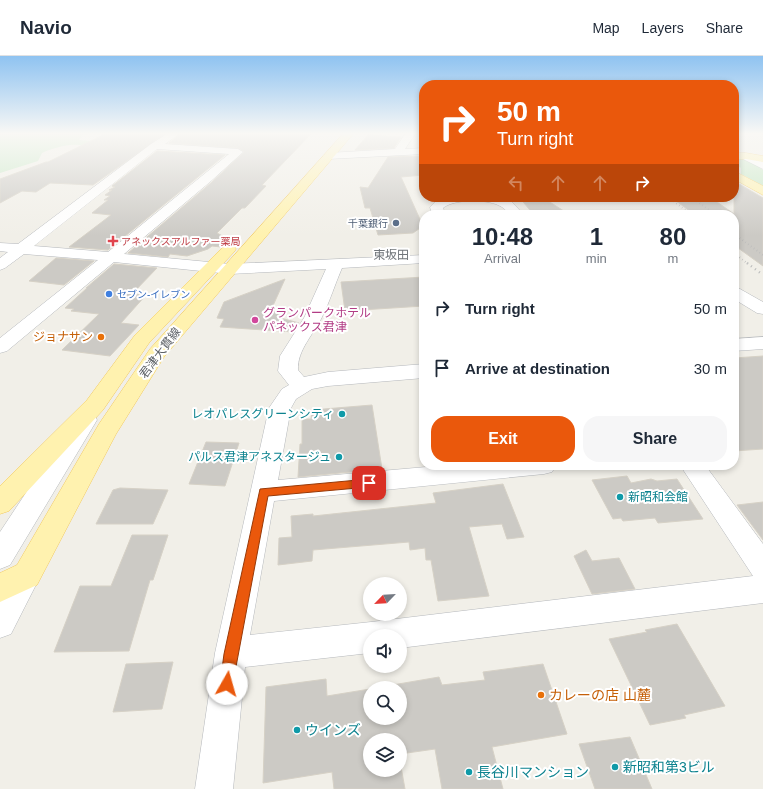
<!DOCTYPE html>
<meta charset="utf-8">
<style>
:root{--surface:#fff;--page:#f6f6f7;--text:#1f2937;--muted:#747a83;--line:#e0e1e3;--accent:#ea580c}
body{margin:0;font-family:Helvetica,"Noto Sans JP",sans-serif;background:var(--page);color:var(--text);height:100vh;display:flex;flex-direction:column;font-size:15px;white-space:nowrap}
*{box-sizing:border-box;margin:0}
p{font-size:13px;color:var(--muted)}
.icon{flex:none;width:22px;height:22px;fill:none;stroke:currentColor;stroke-width:2;stroke-linecap:round;stroke-linejoin:round}
.map{position:relative;flex:1;overflow:hidden}
.side{position:absolute;left:419px;top:154px;width:320px;height:260px;display:flex;flex-direction:column;background:var(--surface);border-radius:16px;box-shadow:0 2px 6px #0003}
.side>*{flex:none}
.top-card{position:absolute;left:419px;top:24px;width:320px;height:122px;border-radius:16px;box-shadow:0 2px 6px #0003;background:#ea580c;color:#fff;overflow:hidden}
.needle{width:26px;rotate:245deg}
.buttons{position:absolute;left:363px;top:521px;display:grid;gap:8px}
.buttons a{display:grid;place-items:center;width:44px;height:44px;border-radius:50%;background:var(--surface);box-shadow:0 2px 6px #0003;font-size:20px}
.pin{position:absolute;display:grid;place-items:center;width:34px;height:34px;color:#fff;margin:-17px;border-radius:8px;box-shadow:0 2px 6px #0006}
.me{position:absolute;width:44px;margin:-22px;rotate:7deg;stroke-linejoin:round;filter:drop-shadow(0 0 3px #0008)}
.turn{display:flex;align-items:center;gap:14px;height:84px;padding:0 12px;font-size:18px}
.turn .icon{width:52px;height:52px;stroke-width:2.5}
.turn b{display:block;font-size:28px;line-height:34px}
.lanes{display:flex;align-items:center;height:38px;padding:0 12px;background:#0003;justify-content:center;gap:20px;direction:ltr}
.lanes .off{opacity:.35}
.eta{display:flex;justify-content:space-evenly;align-items:center;height:68px;text-align:center}
.eta b{font-size:24px;font-weight:700;line-height:28px}
.button{display:flex;gap:8px;margin-top:auto;padding:8px 12px}
.button a{flex:1;height:46px;border-radius:16px;background:var(--accent);color:#fff;font-size:16px;font-weight:700;line-height:46px;text-align:center}
.button a+a{background:var(--page);color:var(--text)}
ul{padding:0;list-style:none}
li{display:flex;align-items:center;gap:12px;height:60px;padding:0 12px}
li div{flex:1}
li b{display:block;font-size:15px}
li em{font-style:normal}
header{display:flex;align-items:center;gap:24px;box-sizing:border-box;height:56px;padding:0 20px;background:var(--surface);border-bottom:1px solid var(--line)}
header strong{font-size:19px}
nav{display:flex;gap:22px;margin-inline-start:auto;font-size:14px}
.map>svg:first-child{display:block}
.green{fill:#c5e8c5}
.building{fill:#cccac5;stroke:#d6d1c6}
.lines{fill:none;stroke-linecap:round;stroke-linejoin:round}
.minor-casing{stroke:#b5b8bc;stroke-width:1}
.major-casing{stroke:#f2c960;stroke-width:1}
.minor{fill:#fff;fill-rule:evenodd}
.major{fill:#fff2af;fill-rule:evenodd}
.rail-far1{stroke:#b6b7b8;stroke-width:2;stroke-dasharray:0.5 3;stroke-linecap:butt}
.rail{stroke:#b6b7b8;stroke-width:2.5;stroke-dasharray:1 4;stroke-linecap:butt}
.route{fill:#ea580c;stroke:#983908}
.service-dot{fill:#5c6f8a;stroke:#fff;stroke-width:1.5}
.health-dot{fill:#e0444e;stroke:#fff;stroke-width:1.5}
.shop-dot{fill:#3f7fe0;stroke:#fff;stroke-width:1.5}
.hotel-dot{fill:#d1479c;stroke:#fff;stroke-width:1.5}
.food-dot{fill:#e8710a;stroke:#fff;stroke-width:1.5}
.culture-dot{fill:#0f9aa8;stroke:#fff;stroke-width:1.5}
.labels{text-anchor:middle;dominant-baseline:central;stroke-width:4;stroke-linejoin:round;paint-order:stroke}
.far-service-label{font-size:10px;fill:#4e5e75;stroke:#fff;text-anchor:end}
.far-health-label{font-size:10px;fill:#be3a42;stroke:#fff;text-anchor:start}
.far-shop-label{font-size:10px;fill:#366cbe;stroke:#fff;text-anchor:start}
.far-quarter-label{font-size:12px;fill:#70757a;stroke:#fff}
.hotel-label{font-size:12px;fill:#b23c85;stroke:#fff;text-anchor:start}
.food-label{font-size:12px;fill:#c56008;stroke:#fff;text-anchor:end}
.street-label{font-size:12px;fill:#5f6368;stroke:#fff}
.culture-label{font-size:12px;fill:#0d838f;stroke:#fff;text-anchor:end}
.near-food-label{font-size:14px;fill:#c56008;stroke:#fff;text-anchor:start}
.near-culture-label{font-size:14px;fill:#0d838f;stroke:#fff;text-anchor:start}
</style>
<header>
<strong>Navio</strong>
<nav><a>Map</a><a>Layers</a><a>Share</a></nav>
</header>
<div class="map">
<svg width="763" height="733" viewBox="0 0 763 733">
<rect width="100%" height="100%" fill="#f1efe8"/>
<g class="green">
<path d="M0 78H85L82 79 79 84 91 85C84 92 79 88 70 89 61 90 50 93 42 97L38 105 0 117Z"/>
<path d="M734 103H743L760 110V112L763 114V130L741 118V112L734 108Z"/>
</g>
<g class="building">
<path d="M105 78H165L93 129 50 127 36 136 22 135 0 147V123L46 106H48Z"/>
<path d="M180 78H311L262 129 266 130 245 152H242L217 177 241 190 238 192 234 189 229 188 221 191 212 190 208 193 187 200 170 198 168 201 128 197 212 126 244 96 238 92 169 87Z"/>
<path d="M368 79 401 81 394 92 355 94Z"/>
<path d="M157 95 225 99 108 194 69 191 111 159 92 157 108 144H104L110 140 105 139 112 134H109L115 131 112 130Z"/>
<path d="M424 100V119L401 121 423 170 413 177 378 179 370 152H365L360 131 368 132 388 101Z"/>
<path d="M734 125 763 142V210L734 189V159H695L671 141H710L734 158Z"/>
<path d="M519 141H542L570 159H534Z"/>
<path d="M56 202 94 205 64 229 29 225Z"/>
<path d="M114 208 157 212 132 238 146 239 121 267 139 269 110 300 62 294 99 258 71 255 74 253 65 252 87 232H86Z"/>
<path d="M424 221V250L345 255 341 226Z"/>
<path d="M285 223 271 254 281 255 277 261 299 267 294 276 220 271 224 263 217 262 224 246Z"/>
<path d="M763 300V393L734 395V302Z"/>
<path d="M372 349 382 413 298 421 300 388H302V363H311L312 354Z"/>
<path d="M206 386 239 387 225 430 189 428Z"/>
<path d="M627 420 631 427 651 423 657 425 677 423 703 463 658 467 655 462 623 465 621 462 613 463 592 424Z"/>
<path d="M503 428 524 481 507 483 502 468 469 471 489 540 438 545 431 504H426L425 492 410 494 409 486 313 494 312 505 278 509 279 482 292 481 291 460 313 458V460L436 447 433 437Z"/>
<path d="M120 432 168 434 153 468H96L113 434Z"/>
<path d="M763 446V484L737 449Z"/>
<path d="M132 479H168L153 524H150L129 595 54 596 80 530H111Z"/>
<path d="M586 494 592 505 619 502 635 533 592 538 574 500Z"/>
<path d="M677 568 725 650 684 659 686 662 650 669 609 583 647 576 645 574Z"/>
<path d="M173 606 162 653 113 656 126 608Z"/>
<path d="M543 608 567 678 492 691 503 733H442L435 693 400 698V684H370V714H400V705L405 733H334L332 716 263 727 266 631 326 623 327 640 370 633V662H400V632H375L439 621 442 629 485 624 483 616Z"/>
<path d="M630 681 652 733H595L579 688Z"/>
</g>
<g class="lines">
<g class="minor-casing">
<g id="minor">
<path d="M167 78H179L165 88 238 93 243 96 211 125 124 198 230 208 424 199V207L342 212C335 228 330 245 322 261 314 278 297 294 298 314L304 321 328 316 424 308V322L328 330 312 333 296 343 291 352 278 424 449 409H556L552 416 544 418 274 445 250 579 371 566 753 520 680 409H705L763 488V547L400 592V580H370V597L245 611 233 733H195L215 597 269 352 282 333 289 329 278 315 280 300 304 262 326 213 230 218 114 206 7 295 0 297V282L98 204 24 198 5 212 0 214V202L8 196 0 195V187L18 188 151 88ZM157 93 229 98 108 196 34 190Z"/>
<path d="M405 78H415L405 93 424 92V98L328 103 323 100 328 97 395 93Z"/>
<path d="M745 97 763 106V113L741 102 740 100 741 98Z"/>
<path d="M445 141H500L512 146 524 159H510C507 155 503 151 498 149 485 143 454 143 443 152L446 159H432L430 151 437 144Z"/>
<path d="M734 231 740 233 763 246V258L757 257 734 243Z"/>
<path d="M763 281V293L734 295V283Z"/>
<path d="M86 356 94 358 97 364 10 509 0 513V476L78 358Z"/>
<path d="M27 505 37 509 41 519 11 578 0 582V538L17 509Z"/>
</g>
</g>
<g class="major-casing">
<g id="major">
<path d="M343 78H353L164 301 116 378 37 529 0 546V517L17 509 99 368 150 293Z"/>
<path d="M734 97H746L763 100V106L746 103H734Z"/>
<path d="M734 115 763 130V139L734 123Z"/>
<path d="M229 189 234 190 236 193 234 196 149 287 103 354 9 455 0 458V430L87 344 135 279 224 190Z"/>
</g>
</g>
<use href="#minor" class="minor"/>
<use href="#major" class="major"/>
<g class="rail-far1">
<path d="M668 141 692 159"/>
<path d="M691 141 716 159"/>
<path d="M734 178 763 199"/>
<path d="M734 197 748 208"/>
</g>
<path class="rail" d="M747 207 763 219"/>
</g>
<linearGradient id="sky" x2="0" y2="1"><stop stop-color="#8fc3f1"/><stop offset="0.43" stop-color="#f9f8f5"/><stop offset="1" stop-color="#f9f8f5" stop-opacity="0"/></linearGradient>
<rect width="763" height="180" fill="url(#sky)"/>
<path class="route" d="M369 423 373 424 374 427 373 430 369 431 268 440 232 632 227 634 222 632 220 628 224 598 260 433Z"/>
<circle class="service-dot" cx="396" cy="167" r="4"/>
<path class="health-dot" d="M111 179h4v4h4v4h-4v4h-4v-4h-4v-4h4z"/>
<circle class="shop-dot" cx="109" cy="238" r="4"/>
<circle class="hotel-dot" cx="255" cy="264" r="4"/>
<g class="food-dot">
<circle cx="101" cy="281" r="4"/>
<circle cx="541" cy="639" r="4"/>
</g>
<g class="culture-dot">
<circle cx="342" cy="358" r="4"/>
<circle cx="339" cy="401" r="4"/>
<circle cx="620" cy="441" r="4"/>
<circle cx="297" cy="674" r="4"/>
<circle cx="615" cy="711" r="4"/>
<circle cx="469" cy="716" r="4"/>
</g>
<g class="labels">
<g class="far-service-label">
<text x="388" y="167">千葉銀行</text>
</g>
<g class="far-health-label">
<text x="121" y="185">アネックスアルファー薬局</text>
</g>
<g class="far-shop-label">
<text x="117" y="238">セブン-イレブン</text>
</g>
<g class="far-quarter-label">
<text x="391" y="199">東坂田</text>
</g>
<g class="hotel-label">
<text x="263" y="257">グランパークホテル<tspan x="263" dy="14">パネックス君津</tspan></text>
</g>
<g class="food-label">
<text x="93" y="281">ジョナサン</text>
</g>
<g class="street-label">
<text transform="translate(160 297) rotate(-53)">君津大貫線</text>
</g>
<g class="culture-label">
<text x="334" y="358">レオパレスグリーンシティ</text>
<text x="331" y="401">パルス君津アネスタージュ</text>
<text x="628" y="441" text-anchor="start">新昭和会館</text>
</g>
<g class="near-food-label">
<text x="549" y="639">カレーの店 山麓</text>
</g>
<g class="near-culture-label">
<text x="305" y="674">ウインズ</text>
<text x="623" y="711">新昭和第3ビル</text>
<text x="477" y="716">長谷川マンション</text>
</g>
</g>
</svg>
<div class="buttons">
<a><svg class="needle" viewBox="-14 -14 28 28"><path d="M0-13l5 13h-10z" fill="#e53935"/><path d="M0 13l5-13h-10z" fill="#747a83"/></svg></a>
<a><svg class="icon" aria-label="sound" viewBox="0 0 24 24"><path d="M4 9h4l5-4v14l-5-4H4zM17 9q2 3 0 6"/></svg></a>
<a><svg class="icon" aria-label="search" viewBox="0 0 24 24"><circle cx="10" cy="10" r="6"/><path d="M15 15l6 6"/></svg></a>
<a><svg class="icon" aria-label="layers" viewBox="0 0 24 24"><path d="M12 4l9 5-9 5-9-5zM3 14l9 5 9-5"/></svg></a>
</div>
<div class="pin" style="left:369px;top:427px;background:#d93025"><svg class="icon" aria-label="arrive" viewBox="0 0 24 24"><path d="M6 21V4h12l-3 4 3 4H6"/></svg></div>
<svg class="me" style="left:227px;top:628px" viewBox="-20 -20 40 40"><circle r="19" fill="#fff"/><path d="M0-13L10 11 0 6-10 11z" fill="#ea580c"/></svg>
<div class="top-card">
<div class="turn"><svg class="icon" aria-label="right" viewBox="0 0 24 24"><path d="M7 20v-9h11M14 6l5 5-5 5"/></svg><div><b>50 m</b>Turn right</div></div>
<div class="lanes"><svg class="icon off" aria-label="left" viewBox="0 0 24 24"><path d="M17 20v-9H6M10 6l-5 5 5 5"/></svg><svg class="icon off" aria-label="ahead" viewBox="0 0 24 24"><path d="M12 20V5M6 11l6-6 6 6"/></svg><svg class="icon off" aria-label="ahead" viewBox="0 0 24 24"><path d="M12 20V5M6 11l6-6 6 6"/></svg><svg class="icon" aria-label="right" viewBox="0 0 24 24"><path d="M7 20v-9h11M14 6l5 5-5 5"/></svg></div>
</div>
<section class="side">
<div class="eta">
<div><b>10:48</b><p>Arrival</p></div>
<div><b>1</b><p>min</p></div>
<div><b>80</b><p>m</p></div>
</div>
<ul>
<li><svg class="icon" aria-label="right" viewBox="0 0 24 24"><path d="M7 20v-9h11M14 6l5 5-5 5"/></svg><div><b>Turn right</b></div><em>50 m</em></li>
<li><svg class="icon" aria-label="arrive" viewBox="0 0 24 24"><path d="M6 21V4h12l-3 4 3 4H6"/></svg><div><b>Arrive at destination</b></div><em>30 m</em></li>
</ul>
<div class="button"><a>Exit</a><a>Share</a></div>
</section>
</div>
